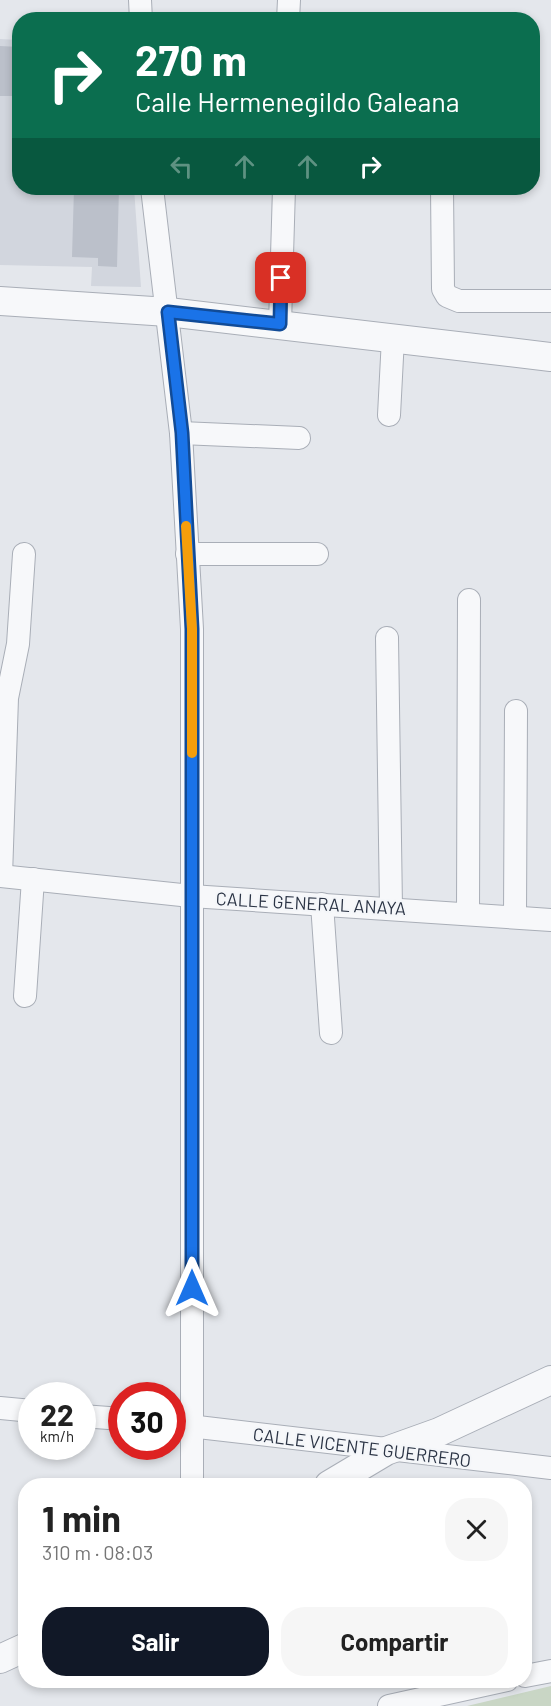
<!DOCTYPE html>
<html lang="es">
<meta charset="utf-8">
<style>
:root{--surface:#fff;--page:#f6f6f6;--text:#222;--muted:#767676;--accent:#111827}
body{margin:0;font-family:Barlow,sans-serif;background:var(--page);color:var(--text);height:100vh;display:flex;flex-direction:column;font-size:22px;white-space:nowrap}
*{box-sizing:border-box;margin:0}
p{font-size:20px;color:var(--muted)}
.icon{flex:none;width:33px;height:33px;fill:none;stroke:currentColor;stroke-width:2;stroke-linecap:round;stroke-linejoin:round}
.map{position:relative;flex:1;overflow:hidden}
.side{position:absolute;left:18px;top:1478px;width:514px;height:210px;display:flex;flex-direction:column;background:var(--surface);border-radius:24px;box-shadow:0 3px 9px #0003}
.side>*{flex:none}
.top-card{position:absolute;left:12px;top:12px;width:528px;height:183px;border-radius:24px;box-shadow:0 3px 9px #0003;background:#0b6e4f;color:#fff;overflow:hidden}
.speed{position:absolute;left:18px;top:1382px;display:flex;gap:12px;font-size:30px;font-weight:700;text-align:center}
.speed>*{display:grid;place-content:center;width:78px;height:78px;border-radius:50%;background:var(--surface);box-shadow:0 3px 9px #0003;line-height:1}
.speed small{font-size:15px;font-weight:400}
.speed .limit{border:9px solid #d22;background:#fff;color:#111}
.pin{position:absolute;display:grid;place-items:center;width:51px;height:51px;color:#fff;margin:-26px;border-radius:12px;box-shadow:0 3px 9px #0006}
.me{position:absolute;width:66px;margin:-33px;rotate:0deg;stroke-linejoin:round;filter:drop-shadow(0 0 4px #0008)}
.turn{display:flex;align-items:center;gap:21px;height:126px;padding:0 24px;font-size:27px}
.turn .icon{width:78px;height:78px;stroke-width:2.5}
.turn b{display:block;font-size:42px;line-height:51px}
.lanes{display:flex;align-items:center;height:57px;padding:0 24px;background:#0003;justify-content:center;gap:30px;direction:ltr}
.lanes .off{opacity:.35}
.round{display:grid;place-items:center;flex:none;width:63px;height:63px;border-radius:24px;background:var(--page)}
.summary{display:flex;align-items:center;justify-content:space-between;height:102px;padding:0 24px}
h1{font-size:36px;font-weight:700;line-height:45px}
.cta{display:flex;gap:12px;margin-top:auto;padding:12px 24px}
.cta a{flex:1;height:69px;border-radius:24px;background:var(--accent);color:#fff;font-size:24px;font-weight:700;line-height:69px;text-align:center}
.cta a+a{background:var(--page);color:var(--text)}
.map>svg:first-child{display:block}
.built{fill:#d2d6de}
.green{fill:#c9d6c5}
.building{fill:#bbc0ca}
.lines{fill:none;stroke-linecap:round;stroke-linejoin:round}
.minor-casing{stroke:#a9aeb7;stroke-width:24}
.tertiary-casing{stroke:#a9aeb7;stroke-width:30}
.minor{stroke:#f7f8fa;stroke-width:22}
.tertiary{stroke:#f7f8fa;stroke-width:28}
.route-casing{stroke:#114b97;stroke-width:15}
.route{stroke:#1a73e8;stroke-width:10}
.slow{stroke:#f59e0b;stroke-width:10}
.labels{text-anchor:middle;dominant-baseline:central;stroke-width:4.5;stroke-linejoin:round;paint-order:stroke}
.street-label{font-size:18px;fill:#2b3445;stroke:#f4f6f9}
</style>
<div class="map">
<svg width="551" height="1706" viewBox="0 0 551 1706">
<rect width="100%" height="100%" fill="#e4e7ec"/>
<path class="built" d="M0 39 19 40 20 188H134L141 287 91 286 92 267 0 265Z"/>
<path class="green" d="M551 1686V1706H467Z"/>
<g class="building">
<path d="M0 46 20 47V96H0Z"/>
<path d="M74 188H119L117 267 98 266V258L72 257Z"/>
</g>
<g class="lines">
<g class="minor-casing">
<g id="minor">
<path d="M140 0 141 20"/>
<path d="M288 20 289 0"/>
<path d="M152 188 181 433 192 629V1485"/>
<path d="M442 188 443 289 447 296 459 301H551"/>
<path d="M280 324 284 188"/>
<path d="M389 415 393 338"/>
<path d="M181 433 299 438"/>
<path d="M187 554H317"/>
<path d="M387 638 391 908"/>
<path d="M0 876 191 896 551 920"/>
<path d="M1 876 7 698 18 644 24 554"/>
<path d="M322 904 331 1033"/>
<path d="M468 913 469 600"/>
<path d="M515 916 516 711"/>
<path d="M25 996 33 879"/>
<path d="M0 1408 32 1411"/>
<path d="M82 1416 122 1419"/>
<path d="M172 1424 551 1468"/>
<path d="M525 1676 551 1671"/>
<path d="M389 1706 507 1680"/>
</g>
</g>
<g class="tertiary-casing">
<g id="tertiary">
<path d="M0 301 168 312 551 357"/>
<path d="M329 1485 386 1451 439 1432 551 1380"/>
<path d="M0 1659 26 1647"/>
</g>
</g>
<use href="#minor" class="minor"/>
<use href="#tertiary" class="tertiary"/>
</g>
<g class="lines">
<g class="route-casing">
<path id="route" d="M192 1288V629L182 433 168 312 280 324 281 278"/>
</g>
<use href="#route" class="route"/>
<path class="slow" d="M186 526 192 629V753"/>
</g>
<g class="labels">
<g class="street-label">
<text transform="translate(311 903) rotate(3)">CALLE GENERAL ANAYA</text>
<text transform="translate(362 1447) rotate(7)">CALLE VICENTE GUERRERO</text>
</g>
</g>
</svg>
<div class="speed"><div>22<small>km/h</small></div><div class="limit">30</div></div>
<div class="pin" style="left:281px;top:278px;background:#d93025"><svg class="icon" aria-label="arrive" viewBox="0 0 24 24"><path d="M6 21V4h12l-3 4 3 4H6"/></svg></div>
<svg class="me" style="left:192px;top:1288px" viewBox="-20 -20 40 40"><path d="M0-17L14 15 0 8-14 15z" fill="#1a73e8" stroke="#fff" stroke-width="4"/></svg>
<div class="top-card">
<div class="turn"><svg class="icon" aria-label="right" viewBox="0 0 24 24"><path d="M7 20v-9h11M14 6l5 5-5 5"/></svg><div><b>270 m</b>Calle Hermenegildo Galeana</div></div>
<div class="lanes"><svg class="icon off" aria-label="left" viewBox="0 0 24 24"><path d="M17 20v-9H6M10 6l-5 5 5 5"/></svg><svg class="icon off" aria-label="ahead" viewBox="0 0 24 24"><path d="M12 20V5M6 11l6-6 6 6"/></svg><svg class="icon off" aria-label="ahead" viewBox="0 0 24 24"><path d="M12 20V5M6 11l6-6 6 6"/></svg><svg class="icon" aria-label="right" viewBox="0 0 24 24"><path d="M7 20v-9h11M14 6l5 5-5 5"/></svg></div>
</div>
<section class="side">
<div class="summary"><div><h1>1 min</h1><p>310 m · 08:03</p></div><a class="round"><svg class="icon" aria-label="close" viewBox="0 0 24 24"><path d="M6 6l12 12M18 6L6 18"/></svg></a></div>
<div class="cta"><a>Salir</a><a>Compartir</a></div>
</section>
</div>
